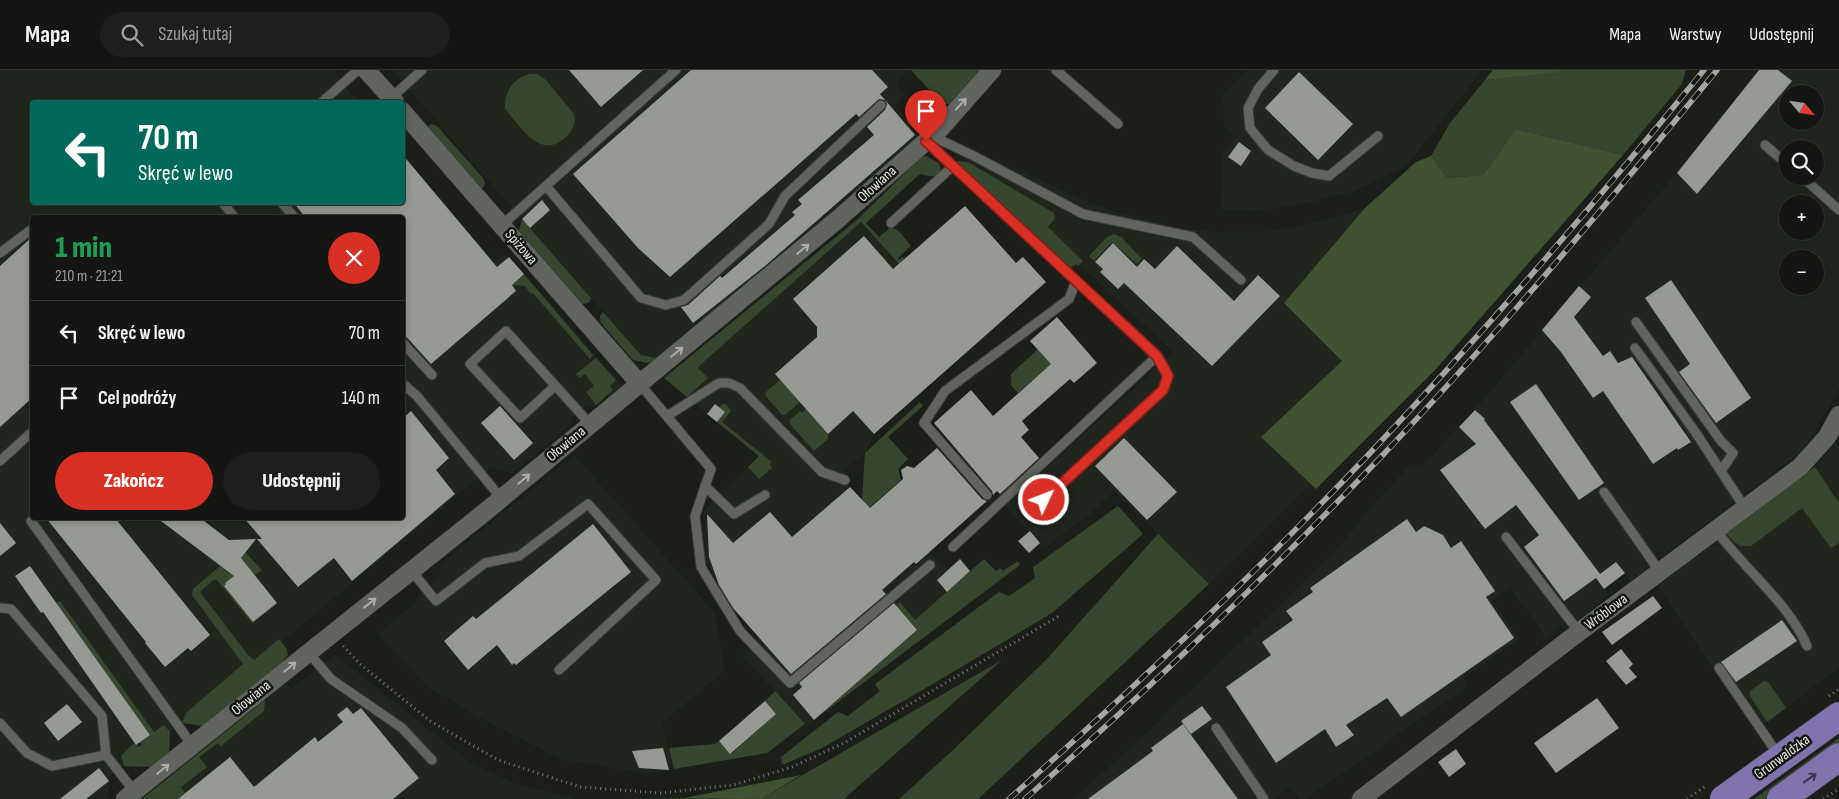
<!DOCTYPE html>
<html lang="pl">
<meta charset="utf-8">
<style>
:root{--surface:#151614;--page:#1e1f1d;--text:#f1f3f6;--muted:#9d9fa0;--line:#343534;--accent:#d93025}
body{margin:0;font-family:"Sofia Sans Condensed",sans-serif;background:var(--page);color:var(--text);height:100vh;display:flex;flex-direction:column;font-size:19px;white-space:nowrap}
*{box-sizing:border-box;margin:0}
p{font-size:16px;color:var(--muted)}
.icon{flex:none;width:28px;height:28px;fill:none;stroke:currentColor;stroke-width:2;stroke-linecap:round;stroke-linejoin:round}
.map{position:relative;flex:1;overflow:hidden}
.details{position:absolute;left:30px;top:145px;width:375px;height:305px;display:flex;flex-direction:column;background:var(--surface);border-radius:5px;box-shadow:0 2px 8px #0003,0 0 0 1px var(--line)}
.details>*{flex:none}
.hud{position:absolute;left:30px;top:30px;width:375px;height:105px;border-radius:5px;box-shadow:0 2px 8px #0003,0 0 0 1px var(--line);background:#00695c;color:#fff;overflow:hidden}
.needle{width:32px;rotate:119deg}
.tools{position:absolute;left:1779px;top:15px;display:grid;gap:10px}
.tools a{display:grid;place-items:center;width:45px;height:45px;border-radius:50%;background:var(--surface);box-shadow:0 2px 8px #0003,0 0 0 1px var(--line);font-size:25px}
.pin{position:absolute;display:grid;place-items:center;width:42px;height:42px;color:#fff;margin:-51px -21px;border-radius:50% 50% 50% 0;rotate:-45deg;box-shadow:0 0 5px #0007}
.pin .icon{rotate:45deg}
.me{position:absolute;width:55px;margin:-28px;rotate:47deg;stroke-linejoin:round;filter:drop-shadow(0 0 4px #0008)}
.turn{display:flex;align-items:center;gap:18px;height:105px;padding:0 25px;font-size:22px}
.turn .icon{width:65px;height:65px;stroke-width:2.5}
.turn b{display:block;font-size:35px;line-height:42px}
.round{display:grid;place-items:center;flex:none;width:52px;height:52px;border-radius:26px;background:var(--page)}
.summary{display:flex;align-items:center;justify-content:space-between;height:85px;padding:0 25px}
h1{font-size:30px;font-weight:800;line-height:38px;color:#1e9e55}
.primary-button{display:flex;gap:10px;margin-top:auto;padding:10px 25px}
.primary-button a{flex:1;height:58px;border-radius:30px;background:var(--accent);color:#fff;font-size:20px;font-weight:800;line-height:58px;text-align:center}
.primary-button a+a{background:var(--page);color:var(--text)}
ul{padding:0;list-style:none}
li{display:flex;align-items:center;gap:15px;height:65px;padding:0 25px;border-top:1px solid var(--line)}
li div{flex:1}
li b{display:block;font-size:19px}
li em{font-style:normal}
header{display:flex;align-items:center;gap:30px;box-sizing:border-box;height:70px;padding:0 25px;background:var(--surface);border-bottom:1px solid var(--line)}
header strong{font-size:24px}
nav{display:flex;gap:28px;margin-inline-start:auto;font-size:18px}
.search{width:350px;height:45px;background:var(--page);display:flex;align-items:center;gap:12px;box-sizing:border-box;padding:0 18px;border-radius:28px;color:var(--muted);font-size:19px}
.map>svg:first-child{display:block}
.built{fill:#20261d;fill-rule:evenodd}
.green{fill:#37472d}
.forest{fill:#3f5232}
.building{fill:#969994}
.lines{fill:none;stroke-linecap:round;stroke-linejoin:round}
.lane-casing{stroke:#393a38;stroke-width:11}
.street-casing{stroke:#393a38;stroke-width:19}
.primary-casing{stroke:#393a38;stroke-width:29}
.path{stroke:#797b78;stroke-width:3;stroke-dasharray:1 4;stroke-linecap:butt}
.lane{stroke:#61645f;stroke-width:9}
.street{stroke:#61645f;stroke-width:18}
.primary{stroke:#8174ae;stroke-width:28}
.rail-casing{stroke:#a4a6a3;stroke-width:5.5}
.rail{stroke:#131511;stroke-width:4;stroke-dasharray:11;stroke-linecap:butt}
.oneway{stroke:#acaeaa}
.oneway2{stroke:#3a3648}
.route-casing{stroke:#8d1f18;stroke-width:12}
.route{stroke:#d93025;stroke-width:9}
.labels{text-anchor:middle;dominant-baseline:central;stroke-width:5;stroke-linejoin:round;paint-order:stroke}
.street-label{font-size:15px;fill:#e9ebe8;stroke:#131511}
</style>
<header>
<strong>Mapa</strong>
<div class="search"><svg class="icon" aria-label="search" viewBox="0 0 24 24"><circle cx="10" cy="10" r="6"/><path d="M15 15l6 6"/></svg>Szukaj tutaj</div>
<nav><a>Mapa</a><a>Warstwy</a><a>Udostępnij</a></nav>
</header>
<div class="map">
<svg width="1839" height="729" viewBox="0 0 1839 729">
<rect width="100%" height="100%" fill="#1c1e1a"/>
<g class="built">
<path d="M0 0H335V4L358 32H32V132H402L403 84 494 192 505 183 622 316 594 338 589 335 572 349V354L513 403 489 398 254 595 263 607 203 656 182 653 170 662 169 683 151 697 124 696 111 705 107 729H0ZM32 148H402V448H32Z"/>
<path d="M392 0H910L895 13 905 25 895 37 917 59 918 66 789 179 656 288 641 285Z"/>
<path d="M1246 0H1482L1405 97 1352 122 1304 134 1254 141 1221 139 1223 82 1236 67 1224 56 1223 26Z"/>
<path d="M1759 0H1839V319L1803 380 1666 483 1659 482 1645 492 1644 501 1630 511 1616 492 1604 519 1610 524 1579 550 1575 545 1546 567 1510 517 1492 531 1519 569 1462 609 1467 616 1306 729H1299L1291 717 1274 729H1073L1135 674 1337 480 1372 437 1411 394 1424 395 1485 328 1677 103ZM1788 24H1815V51H1788ZM1788 79H1815V106H1788ZM1788 134H1815V161H1788ZM1788 189H1815V216H1788Z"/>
<path d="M973 80 1081 129 1121 144 1185 159 1216 162 1270 161 1296 157 1330 149 1365 138 1284 233 1343 291 1261 367 1311 414 1209 514 1114 421 1090 444 1045 477 1005 436 1174 282 968 92Z"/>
<path d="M861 152 972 278 874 364 865 383 844 400 850 417 916 494 929 482 948 501 937 510 962 539 807 656 742 586 759 568 724 527 707 490 704 440 759 387 664 308Z"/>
<path d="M1839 374V597L1756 661 1657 515 1709 475 1719 477 1730 469 1726 463 1815 397 1835 375Z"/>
<path d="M574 385 715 543 725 600 662 653 674 699 650 704 560 689 486 651 430 618 378 564 415 533 417 526 439 509 441 494Z"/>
<path d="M335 585 471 693 519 715 576 729H142L284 614 292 618Z"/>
</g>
<g class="green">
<path d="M911 0H982L951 34H942Z"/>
<path d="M1561 0H1686L1682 14 1623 85 1516 59 1483 105 1447 108 1431 86 1450 53 1485 10 1557 3Z"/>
<path d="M530 4H537L545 9 574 44C576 53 573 61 565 68 540 90 521 57 505 39 504 22 513 8 530 4Z"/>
<path d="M431 54 437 56 483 108 485 113 483 118H481L428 57Z"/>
<path d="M926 86 939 93 941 100C936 109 929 106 920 104L866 153 879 167 891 157C893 159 896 159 898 161 899 161 909 173 911 176L898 188 899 190 902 187 905 189 899 194 861 152 699 296 698 298 708 308 687 327 664 308 858 149 915 93 919 88Z"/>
<path d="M956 91 968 92 1054 143 1055 148 1048 157 1083 191 1078 196 1076 194 1071 198Z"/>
<path d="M522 149 591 228 589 233 583 234 528 172 518 164Z"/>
<path d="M1114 164 1121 167 1142 189 1137 194 1112 172 1094 191 1089 186 1107 167Z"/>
<path d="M524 204 593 285 590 289 533 223 531 224 525 216 512 215Z"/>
<path d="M603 242 641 285 656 288 657 290 648 293 633 290 601 253 600 246Z"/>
<path d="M1038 279 1046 288 1054 292 1018 323 1011 315V304Z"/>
<path d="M596 288 616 310 610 316 613 320 596 335 586 322 594 316 585 304 579 308 576 304Z"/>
<path d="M780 310 800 332 785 345H782L765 325 766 322Z"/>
<path d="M920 332 923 336 888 367 908 389 898 399 901 410 869 438 862 430 865 383Z"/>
<path d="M722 334H726L731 341 722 352 772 392 770 395 772 398 759 409 748 397 759 386 717 352 725 342 719 337Z"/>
<path d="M806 339 828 364V369L814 381 790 354V350L800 341 802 343Z"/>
<path d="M1815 397 1839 433V473L1831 478 1802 438 1751 476H1741L1733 471 1726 463Z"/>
<path d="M1118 436 1143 464 1052 543 931 615 822 678 782 695 781 687 838 642 848 646 880 621 875 614 999 522 1009 526 1035 508 1033 497Z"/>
<path d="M1158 464 1209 514 978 729H899L952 681 1046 590Z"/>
<path d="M245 482 262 500 255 505 248 497 224 516 253 552 252 553 217 510H213L200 522 248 585 254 590 279 569 287 579 288 585 282 592 203 656 182 653 186 643 243 594 192 525 193 519 220 496 230 503Z"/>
<path d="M984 489 996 501 1000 498 1003 501 1018 491 1020 495 814 650 917 560 896 535 900 532 915 550Z"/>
<path d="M60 531 154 662 164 655 170 662 169 683 151 697 124 696 121 686 134 673 139 677 142 675 140 672 150 665 56 533Z"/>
<path d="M1002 590 844 729H761Z"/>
<path d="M1764 611 1769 613 1786 638 1767 652 1750 626V621Z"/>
<path d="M775 621 805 654 767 683 674 699 669 678 714 674 719 671 731 684 776 644 765 631Z"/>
<path d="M265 630 264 641 221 676 218 673 199 687 207 697 181 717 185 723 177 729H142Z"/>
<path d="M1839 668V675L1765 729H1754Z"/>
</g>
<g class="forest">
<path d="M1493 0H1561L1557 3 1485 10Z"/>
<path d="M1516 59 1623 85 1435 300 1316 419 1261 367 1342 291 1284 233 1365 138 1416 92 1431 86 1447 108 1483 105Z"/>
<path d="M801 705 761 729 622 728H684Z"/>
</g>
<g class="building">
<path d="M569 0H643L601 37Z"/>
<path d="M691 0H872L888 17 880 24 915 65 765 196 693 253 681 237 688 235 720 206 722 208 795 145 792 142 802 134 798 130 874 65 867 57 885 40 887 34 885 30 879 29 859 47 856 44 670 207 638 178 573 104Z"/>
<path d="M1759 0H1778L1792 11 1697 124 1677 103Z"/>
<path d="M1299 2 1353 54 1318 90 1265 38Z"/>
<path d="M1239 72 1251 81 1241 96 1228 87Z"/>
<path d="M402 84 497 197 509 187 524 204 512 215 516 221 431 294 402 262V148H306L293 132H402Z"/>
<path d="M542 130 550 140 530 158 522 149Z"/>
<path d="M965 136 1016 193 1023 187 1046 212 874 364 853 341 828 364 775 304 817 267V257L793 229 864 166 893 199Z"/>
<path d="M32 167V328L0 357V196Z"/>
<path d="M1113 173 1137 197 1144 189 1155 199 1177 176 1234 231 1258 205 1280 226 1212 296 1124 213 1118 219 1100 202 1103 199 1095 192Z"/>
<path d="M1671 210 1751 328 1716 353 1679 302 1690 294 1645 228Z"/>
<path d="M1579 216 1591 227 1574 247 1603 286 1610 281 1618 293 1632 287 1691 372 1678 380 1677 378 1653 394 1603 321 1593 328 1561 282 1542 260Z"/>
<path d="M1057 247 1097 293 1074 313 1070 309 1022 351 1029 360 1021 367 1039 388 1000 424 997 421 993 425 992 421 934 353 971 320 993 346 1051 294 1030 271Z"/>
<path d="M1536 314 1604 413 1579 430 1510 332Z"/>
<path d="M715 334 725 342 717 352 707 344Z"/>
<path d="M500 336 533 373 514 390 481 353Z"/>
<path d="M1475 340 1485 349 1484 350 1600 504 1616 492 1625 503 1604 519 1596 508 1564 531 1524 477 1539 465 1516 435 1485 459 1440 400 1476 374 1459 357Z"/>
<path d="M411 341 449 388 436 400 455 424 352 511 334 488 298 517 257 469H262L244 448H402V349Z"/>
<path d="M1124 368 1177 422 1147 450 1095 396Z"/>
<path d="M937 378 982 429 987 431 916 494 914 492 882 520 886 524 791 604 733 538 719 515 709 487 707 444 733 473 770 442 792 467 850 417 870 438 903 409 901 400 907 396 914 398Z"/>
<path d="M46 448H115L210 565 191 581 188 578 165 597 145 573 146 572Z"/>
<path d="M157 448H200L229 470 256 469 241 488 277 533 253 552 224 516 226 514 225 513 234 506Z"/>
<path d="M1407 449 1416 462 1424 456 1443 465 1451 478 1461 471 1495 521 1486 527 1514 568 1401 647 1387 628 1346 655 1354 665 1336 677 1325 659 1276 693 1226 617 1271 585 1262 572 1293 550 1286 541 1313 522 1310 518Z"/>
<path d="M0 453 16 473 0 486Z"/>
<path d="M593 454 631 502 516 595 514 593 512 595 497 575 468 600 444 571 473 546 476 549Z"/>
<path d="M1030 461 1040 473 1029 483 1018 471Z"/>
<path d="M960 489 970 501 947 522 937 510Z"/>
<path d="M30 496 150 665 136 675 43 542 41 543 15 506Z"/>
<path d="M1653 526 1662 538 1612 575 1602 562Z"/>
<path d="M894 533 917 560 814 650 793 625 802 617 799 613Z"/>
<path d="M1782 550 1797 571 1736 612 1721 592Z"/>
<path d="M1621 579 1633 594 1629 598 1637 607 1626 615 1606 591Z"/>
<path d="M1597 628 1619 658 1556 703 1534 673Z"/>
<path d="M765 631 776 644 730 684 719 671Z"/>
<path d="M67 634 82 652 58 671 44 653Z"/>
<path d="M1202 636 1212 649 1191 664 1181 651Z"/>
<path d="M347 637 353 644 361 638 419 708 393 729H178L230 687 254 717 315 667 318 672 343 652 337 645Z"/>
<path d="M1183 654 1238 729H1088L1153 681 1151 678Z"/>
<path d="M663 678 669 700 639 698 632 681Z"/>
<path d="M1456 679 1466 694 1449 707 1438 692Z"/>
<path d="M99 698 109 711 86 729H60Z"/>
</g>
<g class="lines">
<g class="lane-casing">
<g id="lane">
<path d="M1056 0 1118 54"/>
<path d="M1274 0 1258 19 1248 38 1250 58 1268 80 1294 96 1312 103 1329 106 1378 66"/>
<path d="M391 28 422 0"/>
<path d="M322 32 358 0"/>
<path d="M932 66 974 86 1083 144 1193 167 1241 210"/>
<path d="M926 71 1157 286 953 477"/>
<path d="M1765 75 1788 95"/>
<path d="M1801 106 1839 140"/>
<path d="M546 116 641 228 666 235 684 230 769 154 785 126 881 35"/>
<path d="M222 132 235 148"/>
<path d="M281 132 295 148"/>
<path d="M891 153 953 96"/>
<path d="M502 155 676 0"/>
<path d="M0 183 32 159"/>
<path d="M1636 252 1721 371 1733 383 1721 401"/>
<path d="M402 272 432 305"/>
<path d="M1635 278 1696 363 1745 438"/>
<path d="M402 313 417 326 501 428"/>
<path d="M639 313 711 399 695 446 701 497 740 561 790 613 930 495"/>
<path d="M555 316 520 348 470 294 506 261 590 354"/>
<path d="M667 346 719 313H729L740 318 822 402 845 410"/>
<path d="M0 391 32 362"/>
<path d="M705 416 734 444 765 425"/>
<path d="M1604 422 1660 502"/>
<path d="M987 425 924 353 945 321 1069 229 1076 211"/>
<path d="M1044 430 1163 320 1168 306 1157 286"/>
<path d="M31 451 192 675"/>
<path d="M1716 460C1743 498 1789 533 1807 576"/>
<path d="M1506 467 1579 562"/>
<path d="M411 500 436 531 485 493 519 486 588 434 656 510 559 600"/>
<path d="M0 538 11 539 102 646 106 685 134 721"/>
<path d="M308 582 331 609 402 658 432 690"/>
<path d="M1719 598 1779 686"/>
<path d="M0 653 27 683 52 696 106 685"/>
<path d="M1216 658 1264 729"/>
</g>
</g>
<g class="street-casing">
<g id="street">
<path d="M366 0 395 32"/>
<path d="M402 41 639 313"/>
<path d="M125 729 485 442 837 150 940 59 992 0"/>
<path d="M1361 729 1579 562 1800 397 1827 367 1839 345"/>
</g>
</g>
<g class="primary-casing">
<g id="primary">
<path d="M1724 729 1839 646"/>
<path d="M1781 729 1839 687"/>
</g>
</g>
<g class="path">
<path d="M343 576 360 594 430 651 498 690 580 717 661 723 733 715 792 697 844 673 1059 546"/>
<path d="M1829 626 1839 619"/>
<path d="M1687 729 1707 715"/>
<path d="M1823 729 1839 719"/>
</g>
<use href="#lane" class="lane"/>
<use href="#street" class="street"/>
<use href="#primary" class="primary"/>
<g class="rail-casing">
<g id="rail">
<path d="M1009 729C1134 618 1256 503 1371 382 1487 259 1597 131 1704 0"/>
<path d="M1025 729C1147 621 1266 507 1379 389 1497 265 1608 133 1717 0"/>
</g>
</g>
<use href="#rail" class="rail"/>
</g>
<defs><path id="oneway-shaft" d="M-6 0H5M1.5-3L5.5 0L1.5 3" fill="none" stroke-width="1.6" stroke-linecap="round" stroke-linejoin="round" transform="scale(1.25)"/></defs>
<g class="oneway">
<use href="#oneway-shaft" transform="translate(961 34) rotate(-48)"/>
<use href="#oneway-shaft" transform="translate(803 179) rotate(-39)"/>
<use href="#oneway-shaft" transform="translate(677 282) rotate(-39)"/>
<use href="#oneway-shaft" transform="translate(524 409) rotate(-40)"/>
<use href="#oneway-shaft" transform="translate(370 533) rotate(-38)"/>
<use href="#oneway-shaft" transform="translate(290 597) rotate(-39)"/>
<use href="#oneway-shaft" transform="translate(163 699) rotate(-39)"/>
</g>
<use class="oneway2" href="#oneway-shaft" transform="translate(1810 708) rotate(-36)"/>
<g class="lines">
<g class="route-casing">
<path id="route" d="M926 71 1157 286 1168 306 1163 320 1044 430"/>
</g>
<use href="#route" class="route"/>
</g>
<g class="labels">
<g class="street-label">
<text transform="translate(877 114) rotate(-42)">Ołowiana</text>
<text transform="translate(521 177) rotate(49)">Spiżowa</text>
<text transform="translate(566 374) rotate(-40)">Ołowiana</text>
<text transform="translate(1606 542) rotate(-37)">Wróblowa</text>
<text transform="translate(251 628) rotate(-39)">Ołowiana</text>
<text transform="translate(1782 687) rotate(-36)">Grunwaldzka</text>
</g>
</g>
</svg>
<div class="tools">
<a><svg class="needle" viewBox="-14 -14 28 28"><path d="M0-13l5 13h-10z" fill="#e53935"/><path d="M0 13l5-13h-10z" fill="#9d9fa0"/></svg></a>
<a><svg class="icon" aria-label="search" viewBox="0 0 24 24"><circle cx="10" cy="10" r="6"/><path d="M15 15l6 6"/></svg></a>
<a>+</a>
<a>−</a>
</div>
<div class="pin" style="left:926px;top:71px;background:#d93025"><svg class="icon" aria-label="arrive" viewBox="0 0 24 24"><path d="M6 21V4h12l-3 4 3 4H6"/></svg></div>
<svg class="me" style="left:1044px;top:430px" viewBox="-20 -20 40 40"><circle r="17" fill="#d93025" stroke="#fff" stroke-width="3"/><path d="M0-11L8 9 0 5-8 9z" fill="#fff"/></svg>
<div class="hud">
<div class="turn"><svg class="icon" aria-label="left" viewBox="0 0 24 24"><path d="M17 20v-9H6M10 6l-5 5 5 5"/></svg><div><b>70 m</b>Skręć w lewo</div></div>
</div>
<section class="details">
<div class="summary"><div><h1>1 min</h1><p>210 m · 21:21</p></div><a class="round" style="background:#d93025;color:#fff"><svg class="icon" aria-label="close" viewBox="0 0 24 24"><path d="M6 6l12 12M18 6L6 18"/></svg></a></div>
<ul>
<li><svg class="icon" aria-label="left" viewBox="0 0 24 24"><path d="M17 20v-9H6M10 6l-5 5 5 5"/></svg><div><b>Skręć w lewo</b></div><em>70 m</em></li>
<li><svg class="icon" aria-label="arrive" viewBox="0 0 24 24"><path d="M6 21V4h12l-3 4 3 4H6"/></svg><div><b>Cel podróży</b></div><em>140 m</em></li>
</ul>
<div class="primary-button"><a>Zakończ</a><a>Udostępnij</a></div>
</section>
</div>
